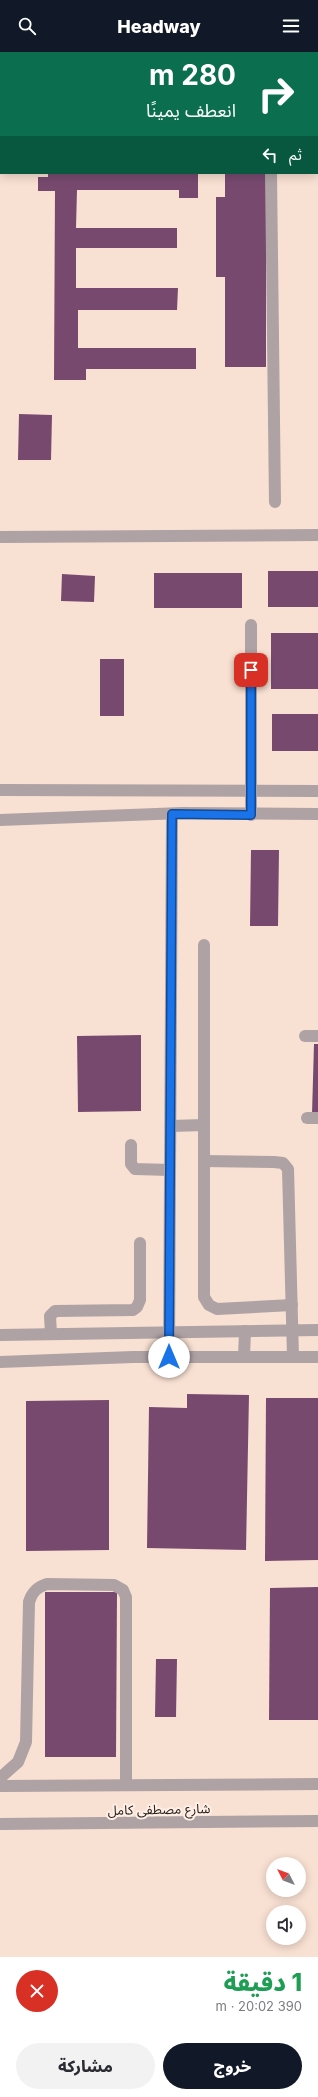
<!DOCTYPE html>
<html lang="ar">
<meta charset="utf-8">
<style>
:root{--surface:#fff;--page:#f2f2f3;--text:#2b2b33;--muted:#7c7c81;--accent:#111827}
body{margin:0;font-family:Inter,"Noto Sans Arabic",sans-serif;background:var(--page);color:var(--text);direction:rtl;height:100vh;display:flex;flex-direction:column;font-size:15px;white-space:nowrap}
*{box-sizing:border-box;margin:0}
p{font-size:13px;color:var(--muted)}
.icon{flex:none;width:22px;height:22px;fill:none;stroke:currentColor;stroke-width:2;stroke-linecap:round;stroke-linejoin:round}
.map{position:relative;height:1905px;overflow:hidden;direction:ltr}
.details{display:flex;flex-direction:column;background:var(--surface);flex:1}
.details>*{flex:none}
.guide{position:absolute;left:0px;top:0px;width:318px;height:122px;box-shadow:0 2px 10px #0003;direction:rtl;background:#0b6e4f;color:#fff;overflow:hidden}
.needle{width:26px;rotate:312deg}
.fabs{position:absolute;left:266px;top:1805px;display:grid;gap:8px}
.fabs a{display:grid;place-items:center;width:40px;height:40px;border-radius:50%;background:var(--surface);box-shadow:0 2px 10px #0003;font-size:20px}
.pin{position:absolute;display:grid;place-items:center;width:34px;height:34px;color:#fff;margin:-17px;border-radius:8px;box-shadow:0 2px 6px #0006}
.me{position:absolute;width:44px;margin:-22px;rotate:0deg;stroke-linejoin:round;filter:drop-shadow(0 0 3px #0008)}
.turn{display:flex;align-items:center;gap:14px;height:84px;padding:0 16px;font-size:18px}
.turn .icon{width:52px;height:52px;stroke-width:2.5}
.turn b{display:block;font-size:28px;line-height:34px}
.then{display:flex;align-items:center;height:38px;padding:0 16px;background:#0003;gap:8px;font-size:15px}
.round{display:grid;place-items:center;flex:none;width:42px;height:42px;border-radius:21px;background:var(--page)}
.head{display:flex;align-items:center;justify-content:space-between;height:68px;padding:0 16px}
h1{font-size:24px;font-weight:800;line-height:30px;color:#1e9e55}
.action{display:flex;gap:8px;margin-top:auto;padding:8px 16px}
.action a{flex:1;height:46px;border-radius:24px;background:var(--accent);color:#fff;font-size:16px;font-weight:800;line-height:46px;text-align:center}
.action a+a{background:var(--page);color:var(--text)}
header{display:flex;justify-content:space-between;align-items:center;height:52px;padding:0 16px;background:var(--accent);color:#fff;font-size:18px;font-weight:800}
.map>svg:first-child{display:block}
.building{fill:#77496f}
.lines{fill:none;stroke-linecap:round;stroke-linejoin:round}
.minor{stroke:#aea2a5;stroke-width:12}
.route-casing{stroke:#114b97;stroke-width:10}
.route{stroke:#1a73e8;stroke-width:7}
.labels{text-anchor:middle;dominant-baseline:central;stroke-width:4;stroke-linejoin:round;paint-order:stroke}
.street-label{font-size:13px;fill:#28201a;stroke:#feefe7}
</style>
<header><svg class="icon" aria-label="menu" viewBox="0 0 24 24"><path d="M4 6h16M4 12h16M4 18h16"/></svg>Headway<svg class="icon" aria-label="search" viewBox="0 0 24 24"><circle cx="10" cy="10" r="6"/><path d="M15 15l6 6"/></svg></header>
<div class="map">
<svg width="318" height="1905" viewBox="0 0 318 1905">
<rect width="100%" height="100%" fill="#f8e0d2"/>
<g class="building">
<path d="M48 121H198V146H179V138H77L76 176H177V196H76V236H178L177 258H78V296H196V317H86V328H54L55 139H38V125H48Z"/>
<path d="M225 121H266V315H225V225H216V145H225Z"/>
<path d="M19 362 52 363 51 408H18Z"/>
<rect x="268" y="519" width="50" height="36"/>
<rect x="154" y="521" width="88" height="35"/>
<path d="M62 522 95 524 94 550 61 549Z"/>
<rect x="271" y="581" width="47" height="56"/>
<rect x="100" y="607" width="24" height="57"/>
<rect x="272" y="662" width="46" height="37"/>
<path d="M251 798H279L278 874H250Z"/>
<path d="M141 983V1059L78 1060 77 984Z"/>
<path d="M314 992H318V1062H312Z"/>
<path d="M187 1342 249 1343 246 1498 147 1496 149 1355 187 1356Z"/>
<path d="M266 1346H318V1508L265 1509Z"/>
<path d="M109 1348V1498L26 1499V1349Z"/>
<path d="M318 1535V1668H269L270 1536Z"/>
<path d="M45 1540H117L116 1705H45Z"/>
<path d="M156 1607H177L176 1665H155Z"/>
</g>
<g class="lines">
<g class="minor">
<path d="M317 7H318"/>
<path d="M0 8H1"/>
<path d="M317 48H318"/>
<path d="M0 50H1"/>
<path d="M271 121 275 450"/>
<path d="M0 485 318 483"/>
<path d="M251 573V763"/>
<path d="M0 738 318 739"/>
<path d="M0 768 182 761 318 762"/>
<path d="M204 893V1245L209 1253 217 1257 292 1253"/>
<path d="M305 984H318"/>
<path d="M307 1066H318"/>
<path d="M171 1074 204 1073"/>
<path d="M131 1093V1112L135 1117 170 1118"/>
<path d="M204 1109 274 1110 283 1111 288 1117 293 1305"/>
<path d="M51 1282 50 1264 55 1259 133 1258 137 1255 140 1248V1191"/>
<path d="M0 1283 318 1278"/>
<path d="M169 1305 172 762"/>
<path d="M244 1305 245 1279"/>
<path d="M0 1310 133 1305H318"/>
<path d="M0 1726 18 1710 26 1690 29 1550C32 1540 37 1535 47 1532L114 1533 123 1538 126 1545V1733"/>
<path d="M0 1734 318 1732"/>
<path d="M0 1772 318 1769"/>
</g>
</g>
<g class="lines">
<g class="route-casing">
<path id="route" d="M169 1305 172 762 251 763V618"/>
</g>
<use href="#route" class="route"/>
</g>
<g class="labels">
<g class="street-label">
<text transform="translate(159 1757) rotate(-1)">شارع مصطفى كامل</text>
</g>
</g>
</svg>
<div class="fabs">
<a><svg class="needle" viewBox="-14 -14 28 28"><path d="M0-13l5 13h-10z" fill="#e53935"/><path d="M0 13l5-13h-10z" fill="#7c7c81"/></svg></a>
<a><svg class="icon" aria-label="sound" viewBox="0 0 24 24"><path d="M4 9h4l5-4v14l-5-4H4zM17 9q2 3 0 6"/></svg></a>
</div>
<div class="pin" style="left:251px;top:618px;background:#d93025"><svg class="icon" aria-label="arrive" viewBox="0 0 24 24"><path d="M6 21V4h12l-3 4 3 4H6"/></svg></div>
<svg class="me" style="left:169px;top:1305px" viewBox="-20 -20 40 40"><circle r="19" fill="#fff"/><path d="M0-13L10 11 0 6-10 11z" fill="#1a73e8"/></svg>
<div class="guide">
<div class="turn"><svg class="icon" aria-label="right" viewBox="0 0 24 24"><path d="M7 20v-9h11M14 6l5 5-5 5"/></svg><div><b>280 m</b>انعطف يمينًا</div></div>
<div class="then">ثم<svg class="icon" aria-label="left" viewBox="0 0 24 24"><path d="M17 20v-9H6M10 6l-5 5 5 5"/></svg></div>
</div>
</div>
<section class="details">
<div class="head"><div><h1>1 دقيقة</h1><p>390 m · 20:02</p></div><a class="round" style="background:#d93025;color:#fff"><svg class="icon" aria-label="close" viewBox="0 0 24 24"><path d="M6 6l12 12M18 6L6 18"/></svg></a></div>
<div class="action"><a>خروج</a><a>مشاركة</a></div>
</section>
